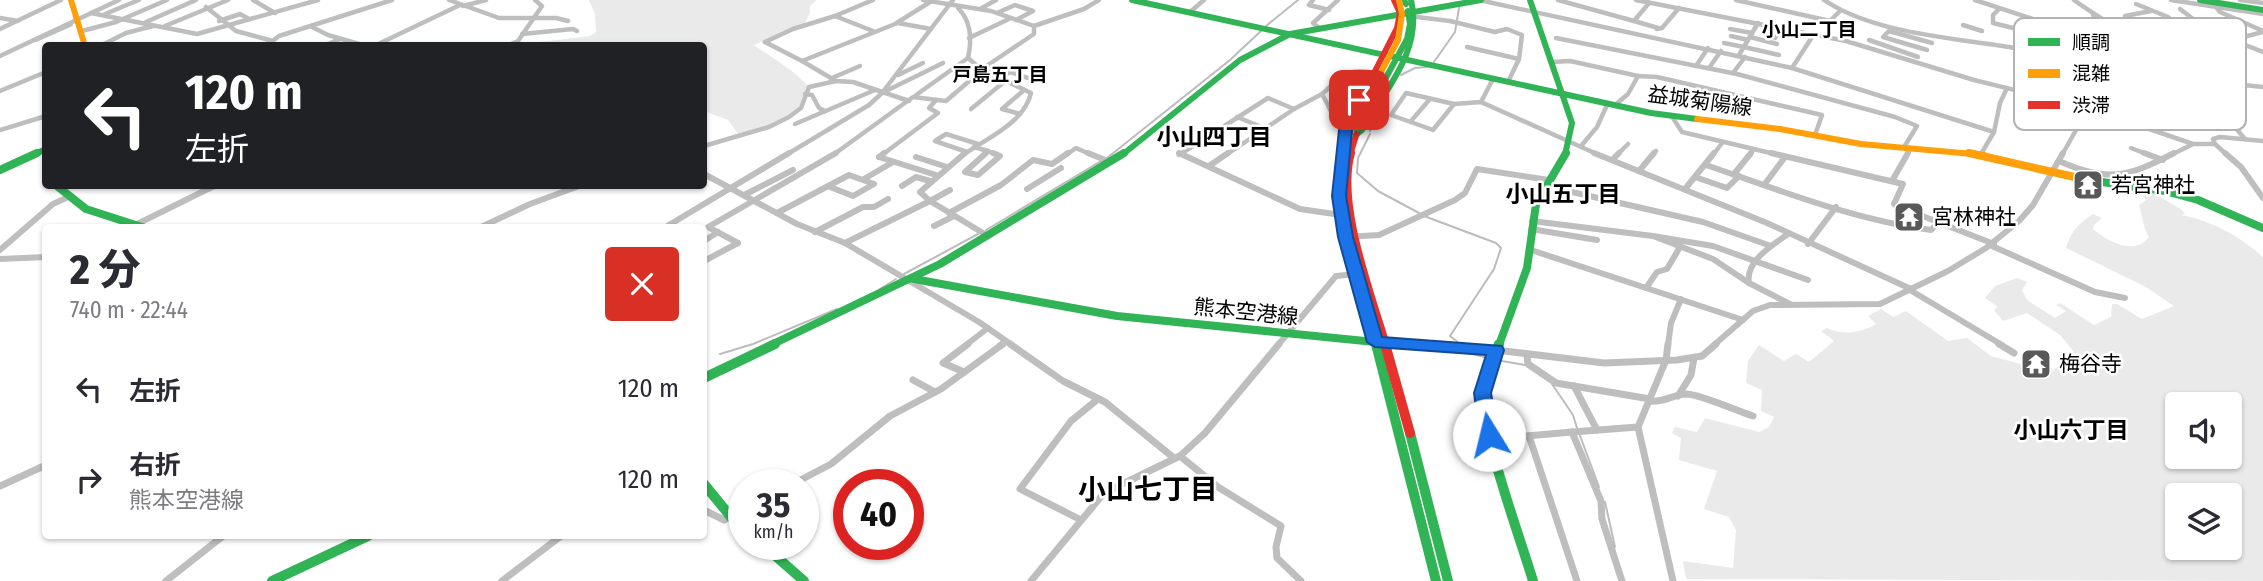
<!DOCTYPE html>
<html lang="ja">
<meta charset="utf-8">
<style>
:root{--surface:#fff;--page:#f7f7f7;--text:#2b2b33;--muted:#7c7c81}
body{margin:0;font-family:"Fira Sans Condensed","Noto Sans JP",sans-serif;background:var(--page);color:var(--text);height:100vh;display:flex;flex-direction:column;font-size:26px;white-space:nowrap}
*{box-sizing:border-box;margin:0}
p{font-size:23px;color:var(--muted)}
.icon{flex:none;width:38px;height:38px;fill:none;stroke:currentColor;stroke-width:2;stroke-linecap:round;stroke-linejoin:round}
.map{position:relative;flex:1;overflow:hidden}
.sheet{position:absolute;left:42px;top:224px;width:665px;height:315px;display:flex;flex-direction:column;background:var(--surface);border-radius:7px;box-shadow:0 2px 5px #0004}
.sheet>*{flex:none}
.hud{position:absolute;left:42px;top:42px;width:665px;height:147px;border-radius:7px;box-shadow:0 2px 5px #0004;background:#202124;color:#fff;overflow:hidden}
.controls{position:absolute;left:2165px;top:392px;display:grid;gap:14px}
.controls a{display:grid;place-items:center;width:77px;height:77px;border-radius:7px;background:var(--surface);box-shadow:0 2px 5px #0004;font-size:35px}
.speed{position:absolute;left:728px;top:469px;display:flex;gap:14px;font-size:35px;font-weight:700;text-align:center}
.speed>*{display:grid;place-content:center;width:91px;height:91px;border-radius:50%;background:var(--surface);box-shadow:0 2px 5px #0004;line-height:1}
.speed small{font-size:18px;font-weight:400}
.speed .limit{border:10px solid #d22;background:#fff;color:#111}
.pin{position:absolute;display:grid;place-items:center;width:60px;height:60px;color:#fff;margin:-30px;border-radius:14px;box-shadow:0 4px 10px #0006}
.me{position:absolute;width:77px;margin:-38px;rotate:351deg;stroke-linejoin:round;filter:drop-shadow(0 0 5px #0008)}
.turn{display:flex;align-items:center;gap:24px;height:147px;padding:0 28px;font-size:32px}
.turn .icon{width:91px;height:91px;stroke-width:2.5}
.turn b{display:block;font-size:49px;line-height:60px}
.round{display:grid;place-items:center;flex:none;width:74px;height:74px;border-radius:7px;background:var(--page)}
.summary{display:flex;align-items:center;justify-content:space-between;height:119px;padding:0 28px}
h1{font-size:42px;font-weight:800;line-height:52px}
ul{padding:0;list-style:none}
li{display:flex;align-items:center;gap:21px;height:91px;padding:0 28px}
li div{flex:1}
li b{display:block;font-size:26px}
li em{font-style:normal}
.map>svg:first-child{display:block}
.green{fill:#eaeaea;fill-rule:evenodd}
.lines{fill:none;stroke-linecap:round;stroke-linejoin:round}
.stream{stroke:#bcbcbc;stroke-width:2}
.street-far2{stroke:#bebebe;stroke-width:4.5}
.street-far1{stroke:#bebebe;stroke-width:6}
.street{stroke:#bebebe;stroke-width:7}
.fast-far2{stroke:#30b455;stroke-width:6}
.fast-far1{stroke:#30b455;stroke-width:8}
.fast{stroke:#30b455;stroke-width:10}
.slow-far1{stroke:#ff9f0a;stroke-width:6}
.slow{stroke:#ff9f0a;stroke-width:8}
.jam-far2{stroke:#e5322d;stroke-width:6}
.jam-far1{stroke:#e5322d;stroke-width:8}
.jam{stroke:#e5322d;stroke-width:10}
.fast-bridge{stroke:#30b455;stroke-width:6}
.slow-bridge{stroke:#ff9f0a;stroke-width:6}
.route{fill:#1a73e8;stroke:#114b97;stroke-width:2}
.labels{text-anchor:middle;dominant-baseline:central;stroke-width:5;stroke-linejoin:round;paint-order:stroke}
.far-neighbourhood-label{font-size:19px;font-weight:bold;fill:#000;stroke:#fff}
.street-label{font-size:21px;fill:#000;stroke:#fff}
.poi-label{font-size:21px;fill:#000;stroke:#fff;text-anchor:start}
.neighbourhood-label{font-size:23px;font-weight:bold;fill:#000;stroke:#fff}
.near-neighbourhood-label{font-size:28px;font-weight:bold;fill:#000;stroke:#fff}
.key{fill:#fff;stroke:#b2b2b2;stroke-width:2}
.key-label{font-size:19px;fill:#000}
</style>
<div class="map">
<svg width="2263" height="581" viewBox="0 0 2263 581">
<rect width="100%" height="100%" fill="#fff"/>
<g class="green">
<path d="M589 0H817L810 6V13L805 23 754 45C772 58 794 70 808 86 804 93 801 106 796 111 781 125 757 128 738 134L728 120 704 111V46L524 44 590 36 596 32 595 14Z"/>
<path d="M2135 188 2149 190 2182 210 2185 214 2181 215C2213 221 2239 236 2263 257V581L1686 579 1683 561 1733 568 1736 530 1729 517 1704 509 1717 471 1679 460 1681 438 1672 433 1675 427 1697 432 1705 418 1759 432 1769 427 1774 417 1761 411 1762 390 1746 383 1748 361 1759 345 1784 361 1796 354 1809 362 1834 341 1821 331 1827 328C1843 336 1861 333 1876 324L1868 316 1881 309 1893 317 1906 311 1948 341 1967 338 1991 356 2051 372 2074 352 2060 335 2027 313 2003 321 1994 310 1998 307 1985 298 1995 286 2017 278 2027 282 2022 290 2027 300 2055 318 2066 311 2056 305 2060 303 2094 325 2111 317 2112 304H2117L2142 319 2174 306 2146 287 2066 248C2071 231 2079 223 2093 214L2102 218 2094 225 2093 229C2108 242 2135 256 2149 237L2145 229 2139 205 2146 200ZM2177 404H2230V457H2177ZM2177 495H2230V548H2177Z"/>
</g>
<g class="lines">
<g class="stream">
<path d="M1266 26 1298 0"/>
<path d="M36 41 72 25"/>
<path d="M1434 62 1455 32 1459 8"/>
<path d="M1401 75 1415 68 1427 67"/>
<path d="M1370 131 1378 109"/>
<path d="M1370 134 1358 158 1357 173 1378 191 1419 213"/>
<path d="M1107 158 1230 60 1262 30"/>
<path d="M1424 216 1496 243 1501 248 1494 269 1450 336 1459 343"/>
<path d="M986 230 1101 161"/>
<path d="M904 274 978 234"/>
<path d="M880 289 896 279"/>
<path d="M1470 353 1487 358"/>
<path d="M720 354 753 344 837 309"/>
<path d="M1496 360 1525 365"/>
<path d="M1552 384 1573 415 1577 428"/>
<path d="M1579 433 1599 487"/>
<path d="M1605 502 1615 547"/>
</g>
<g class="street-far2">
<path d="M253 0 275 13"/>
<path d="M449 0 499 18H556L568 21"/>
<path d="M873 0 835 16 873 31"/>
<path d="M923 0 991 11 1034 26 1084 9 1099 0"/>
<path d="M1313 0 1309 5 1329 10"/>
<path d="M1479 0 1792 68 1994 132"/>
<path d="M1558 0 1634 21"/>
<path d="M1636 0 1846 41 1974 80 2088 108 2193 144H2215L2213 139 2220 137 2263 141"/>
<path d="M1736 0 1830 21 1840 11"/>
<path d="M1824 0C1874 34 1956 38 2014 48 2048 54 2080 64 2113 72L2137 53"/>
<path d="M1975 0 2137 53H2152"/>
<path d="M2074 0C2094 15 2117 27 2137 41 2177 69 2214 101 2245 139"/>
<path d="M2171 0 2263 14"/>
<path d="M2240 0 2263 3"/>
<path d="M1649 3 1634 21 1658 28"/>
<path d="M2136 4 2168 17 2188 34"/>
<path d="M463 6 486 0"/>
<path d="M206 7 236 31 273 41"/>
<path d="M2216 7 2220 12 2263 31"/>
<path d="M980 9 996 0"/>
<path d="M1999 9 1993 15V23L2017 29"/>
<path d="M2180 9 2209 31"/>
<path d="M1190 12 1204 0"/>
<path d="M91 13 197 34 318 0"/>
<path d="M997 13 1015 5 1033 11 1016 20"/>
<path d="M105 14 139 0"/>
<path d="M2125 16 2151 11"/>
<path d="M1417 17 1450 21 1495 32 1507 29 1522 35 1519 59 1508 82"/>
<path d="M0 18 18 21"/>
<path d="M219 21 240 14 249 19"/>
<path d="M146 22 196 0"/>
<path d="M898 23 931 29"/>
<path d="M1963 25 1982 31"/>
<path d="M165 26 228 0"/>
<path d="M312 27 328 35 366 46"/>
<path d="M1319 28 1313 23 1338 0"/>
<path d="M0 29 61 0"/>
<path d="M1657 29 1662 28 1679 8"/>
<path d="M1730 29 1752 33"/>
<path d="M82 31 116 22 167 0"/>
<path d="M522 34 573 29 577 31"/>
<path d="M1731 36 1748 40"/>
<path d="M1750 37 1777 44"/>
<path d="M969 38 1011 18"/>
<path d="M1556 38 1737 74 1895 117 1917 126 1904 147"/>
<path d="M1775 38 1782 27"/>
<path d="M2236 39 2263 32"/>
<path d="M1869 40 1918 57"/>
<path d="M2136 41 2209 31 2263 52"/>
<path d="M765 42 793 29 835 16"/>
<path d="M765 42 802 61"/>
<path d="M1724 43 1744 47"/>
<path d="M100 46 126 33 153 26"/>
<path d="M266 46 279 36 392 0"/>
<path d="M323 46 340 39"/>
<path d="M374 46 460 5"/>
<path d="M507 46 518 41 542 6 535 0"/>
<path d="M1467 47 1519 59"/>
<path d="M1744 47 1779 55"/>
<path d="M1927 50 1883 37 1889 31 1932 43"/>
<path d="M1739 55 1758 23"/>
<path d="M0 56 119 0"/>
<path d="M1552 62 1570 61 1638 76"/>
<path d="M1696 66 1708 48"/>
<path d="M1709 68 1721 51"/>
<path d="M1792 68 1814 34"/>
<path d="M2113 72 2158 91"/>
<path d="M1733 73 1745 57"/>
<path d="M898 75 923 63"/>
<path d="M832 78 860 66"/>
<path d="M998 79 1010 72 1031 79"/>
<path d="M2185 79 2263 87"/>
<path d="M0 91 46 72"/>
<path d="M886 91 943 63"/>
<path d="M1406 93 1454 104 1433 130 1391 115Z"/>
<path d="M805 94 812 95 819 108 825 111"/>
<path d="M916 95 968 58C972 40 971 21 958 8"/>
<path d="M909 101 853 82 836 81 802 61 895 24 930 2"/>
<path d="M1481 102 1493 79"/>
<path d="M1454 104 1481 102 1599 155"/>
<path d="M1615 105 1628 94 1638 76 1657 77 1822 115 1815 135"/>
<path d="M971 109 1004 82"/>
<path d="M1020 114 1002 109 1024 90"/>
<path d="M1671 115 1682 132 1779 155"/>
<path d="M1237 117 1264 128"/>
<path d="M1350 120 1333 115 1322 94C1343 76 1346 67 1375 73"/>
<path d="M1411 121 1430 99"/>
<path d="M795 124 875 90"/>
<path d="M0 130 46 116"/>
<path d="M2215 144 2227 155"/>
<path d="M704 146 769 127 789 117 801 108 809 87 836 81"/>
<path d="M1581 146 1597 127 1608 103"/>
<path d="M974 147 988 151"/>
<path d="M2131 148 2149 155"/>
<path d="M988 151 998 155"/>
<path d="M967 152 935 141 946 134 978 144"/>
<path d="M1981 154 1994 132 2000 103 2007 88"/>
<path d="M786 155 869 105 882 93 953 0"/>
<path d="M833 155 913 97 946 101 982 70 968 58"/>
<path d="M882 155 938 113 929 108 936 100"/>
<path d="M963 155C987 138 1024 123 1031 93L982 69 1034 34V26"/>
<path d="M984 155 988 151"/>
<path d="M1066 155 1076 148 1092 155"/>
<path d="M1179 155 1268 98 1294 109"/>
<path d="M1226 155 1294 109 1322 94"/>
<path d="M1617 155 1628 144"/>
<path d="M1653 155 1656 151"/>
<path d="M1713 155 1722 143"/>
<path d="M1749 155 1753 150"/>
<path d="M1907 155 1911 148"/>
<path d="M2062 155 2093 100 2084 76 2096 27 2093 14"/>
<path d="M2171 155 2193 144"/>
</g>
<g class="street-far1">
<path d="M986 153 965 172 978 175 1000 156 993 153"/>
<path d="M1088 153 1110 162"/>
<path d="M1179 153 1300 209 1341 215"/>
<path d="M1594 153 1767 223 1911 289"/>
<path d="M1771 153 1903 184 1894 204 1897 206 1994 244"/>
<path d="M2144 153 2163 160"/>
<path d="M2225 153 2241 167 2263 198"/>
<path d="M879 157 884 153"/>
<path d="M879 157 936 175"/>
<path d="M916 157 947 167"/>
<path d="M1612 160 1619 153"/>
<path d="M2059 161C2108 183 2128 177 2174 153"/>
<path d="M1706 165C1779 190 1854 220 1931 230L1940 221"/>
<path d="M1209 166 1228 153"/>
<path d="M1639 171 1654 153"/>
<path d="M704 174 797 224 845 243 979 322 1012 345"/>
<path d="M1734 174 1751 153"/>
<path d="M1695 177 1727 188 1739 176"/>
<path d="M864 179 893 162"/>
<path d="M1892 181 1908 153"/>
<path d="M1764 185 1785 157"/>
<path d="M902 186 916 177 930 181"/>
<path d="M1027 189 1061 168"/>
<path d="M1685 189 1714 153"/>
<path d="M950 190 930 201 988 236"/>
<path d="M744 195 793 170"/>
<path d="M777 213 849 175 874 184 853 196 830 187"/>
<path d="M949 213 1001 185 1033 160 1052 164 1068 153"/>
<path d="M1532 221 1653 236"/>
<path d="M135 225 214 186"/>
<path d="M934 226 954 216"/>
<path d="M479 228 530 204 579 186"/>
<path d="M664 228 789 153"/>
<path d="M1531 229 1597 240"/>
<path d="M815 232 863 207H874L888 199"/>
<path d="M1788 234C1773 245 1745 261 1749 283L1790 304"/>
<path d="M1345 237 1379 235 1455 200 1465 193 1477 169 1549 180 1552 185 1572 192 1703 222 1771 246"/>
<path d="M704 241 718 232"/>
<path d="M738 243 708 227 836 153"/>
<path d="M845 243 930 201 920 192 965 153"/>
<path d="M1808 244 1836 207"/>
<path d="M1992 246 2095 292 2125 298"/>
<path d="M0 250 53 204 66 198"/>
<path d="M1531 250 1743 320"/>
<path d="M0 259 46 257"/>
<path d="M704 261 738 243"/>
<path d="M1749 283 1713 259 1653 236 1713 246 1808 280"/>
<path d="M1646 288 1657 272 1667 269 1680 247"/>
<path d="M1910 290 2002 345"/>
<path d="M1375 342 1428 345"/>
<path d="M966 345 988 328"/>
<path d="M1000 345 1005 342"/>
<path d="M1278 345 1336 276 1356 274"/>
<path d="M1668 345 1671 323 1681 299"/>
<path d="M1714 345 1753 311 1770 305 1880 304 1948 271 1986 248 2019 221 2033 205 2063 153"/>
</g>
<g class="street">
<path d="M1010 344 1063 381 1105 402 1174 458"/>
<path d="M1401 344 1496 350 1604 363 1677 360 1702 356 1716 344"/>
<path d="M1668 344 1666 360 1638 427 1673 581"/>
<path d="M1999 344 2014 353"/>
<path d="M1527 355 1528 364 1556 383 1650 399"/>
<path d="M964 372 943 363 968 344"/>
<path d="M913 380 935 392"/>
<path d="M1574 386 1597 430"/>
<path d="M1678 396 1691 375 1694 358"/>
<path d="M1649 401C1666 403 1672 394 1687 394 1702 395 1737 411 1753 416"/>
<path d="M1572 432 1638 427"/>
<path d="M1489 435 1515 437 1572 432 1601 501 1602 519 1622 581"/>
<path d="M1529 436 1577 581"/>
<path d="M1180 456 1218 487 1281 526 1276 547 1277 558 1301 581"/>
<path d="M791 485 831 464 890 416 941 389 1003 344"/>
<path d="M0 486 46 465"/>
<path d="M704 510 724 520 744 510"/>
<path d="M1081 520 1020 489 1071 421 1098 399"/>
<path d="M166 581 223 536"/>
<path d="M502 581 561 536"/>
<path d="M1031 581 1104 493 1180 456 1205 433 1279 344"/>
</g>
<g class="fast-far2">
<path d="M1132 0 1651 113 1697 119"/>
<path d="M1404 0 1406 4"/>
<path d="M1530 0 1572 123 1565 155"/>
<path d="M2200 0 2263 10"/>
<path d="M1356 135 1362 130C1386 89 1423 50 1411 0"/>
<path d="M33 155 46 149"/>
<path d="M1122 155 1240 60 1290 34 1481 0"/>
<path d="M1345 155 1351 128"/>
</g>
<g class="fast-far1">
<path d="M1345 153C1331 217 1358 285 1377 345"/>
<path d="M0 170 37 153"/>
<path d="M2088 180 2165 191 2198 200 2263 228"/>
<path d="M57 186 86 209 145 228"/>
<path d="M914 279 1117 316 1375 342"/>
<path d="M771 345 940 264 1124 153"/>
<path d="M1499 345 1527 268 1536 204 1566 153"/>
</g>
<g class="fast">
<path d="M1376 344 1436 581"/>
<path d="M1499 344C1494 356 1486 370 1483 384 1475 416 1522 543 1533 581"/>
<path d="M704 378 775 344"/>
<path d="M1410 433 1448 581"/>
<path d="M704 484 731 517 744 527"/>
<path d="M762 544 804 581"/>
<path d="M272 581 368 536"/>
</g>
<g class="slow-far1">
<path d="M71 0 85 46"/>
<path d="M1697 119 1780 129 1861 144 1984 155"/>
</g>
<path class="slow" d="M1969 153 2088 180"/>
<g class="jam-far2">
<path d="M1345 130 1397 28 1400 13 1394 0"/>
<path d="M1350 155 1358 129"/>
</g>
<path class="jam-far1" d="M1351 153C1336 204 1371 294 1386 345"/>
<path class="jam" d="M1385 344 1410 433"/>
<path class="fast-bridge" d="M1358 129 1407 39 1410 24 1408 11"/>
<path class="slow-bridge" d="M1351 128 1398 40 1402 14 1399 0"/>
</g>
<path class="route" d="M1359 96 1366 100 1352 130 1346 196 1353 237 1382 337 1502 346 1504 350 1491 393 1498 435 1496 439H1483L1480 435 1474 393 1486 355 1375 347 1367 342 1338 237 1332 196 1339 130 1353 100Z"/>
<defs>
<g id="temple-square" transform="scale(1.575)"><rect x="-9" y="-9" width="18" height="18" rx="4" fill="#595959" stroke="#fff"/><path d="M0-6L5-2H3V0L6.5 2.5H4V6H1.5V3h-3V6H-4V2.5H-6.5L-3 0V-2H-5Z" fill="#fff"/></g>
</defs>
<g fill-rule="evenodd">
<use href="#temple-square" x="2088" y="185"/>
<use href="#temple-square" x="1909" y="217"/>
<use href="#temple-square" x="2036" y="364"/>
</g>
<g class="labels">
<g class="far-neighbourhood-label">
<text x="1809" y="29">小山二丁目</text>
<text x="1000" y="74">戸島五丁目</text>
</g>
<g class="street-label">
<text transform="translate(1700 101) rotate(8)">益城菊陽線</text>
<text transform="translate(1246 312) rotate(6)">熊本空港線</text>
</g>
<g class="poi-label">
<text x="2111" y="185">若宮神社</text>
<text x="1932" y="217">宮林神社</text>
<text x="2059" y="364">梅谷寺</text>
</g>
<g class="neighbourhood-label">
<text x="1214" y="137">小山四丁目</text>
<text x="1563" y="194">小山五丁目</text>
<text x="2071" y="430">小山六丁目</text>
</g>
<g class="near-neighbourhood-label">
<text x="1148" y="489">小山七丁目</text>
</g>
</g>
<rect x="2014" y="18" width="232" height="112" rx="10" class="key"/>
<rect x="2028" y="38" width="32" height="8" fill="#30b455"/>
<rect x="2028" y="69" width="32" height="9" fill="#ff9f0a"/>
<rect x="2028" y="101" width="32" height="8" fill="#e5322d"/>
<g class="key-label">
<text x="2072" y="49">順調</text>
<text x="2072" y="80">混雑</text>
<text x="2072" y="112">渋滞</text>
</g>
</svg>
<div class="controls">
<a><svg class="icon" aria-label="sound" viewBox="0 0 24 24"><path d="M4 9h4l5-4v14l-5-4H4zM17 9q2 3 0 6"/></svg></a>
<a><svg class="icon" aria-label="layers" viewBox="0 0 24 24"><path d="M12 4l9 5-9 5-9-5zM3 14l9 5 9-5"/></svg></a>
</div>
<div class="speed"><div>35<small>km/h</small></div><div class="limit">40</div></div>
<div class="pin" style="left:1359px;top:100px;background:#d93025"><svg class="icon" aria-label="arrive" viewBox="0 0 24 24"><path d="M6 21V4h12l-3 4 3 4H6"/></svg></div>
<svg class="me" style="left:1489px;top:435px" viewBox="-20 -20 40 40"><circle r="19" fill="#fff"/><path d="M0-13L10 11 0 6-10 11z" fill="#1a73e8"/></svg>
<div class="hud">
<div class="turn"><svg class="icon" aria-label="left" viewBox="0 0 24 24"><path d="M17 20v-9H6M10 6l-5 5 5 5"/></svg><div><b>120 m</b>左折</div></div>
</div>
<section class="sheet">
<div class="summary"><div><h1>2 分</h1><p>740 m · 22:44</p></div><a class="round" style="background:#d93025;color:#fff"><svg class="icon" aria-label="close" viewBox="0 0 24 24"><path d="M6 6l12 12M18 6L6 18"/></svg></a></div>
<ul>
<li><svg class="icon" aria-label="left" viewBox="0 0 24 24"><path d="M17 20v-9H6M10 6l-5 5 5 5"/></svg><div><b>左折</b></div><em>120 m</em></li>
<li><svg class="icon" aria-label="right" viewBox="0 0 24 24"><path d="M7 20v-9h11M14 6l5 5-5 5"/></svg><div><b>右折</b><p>熊本空港線</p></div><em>120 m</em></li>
</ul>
</section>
</div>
